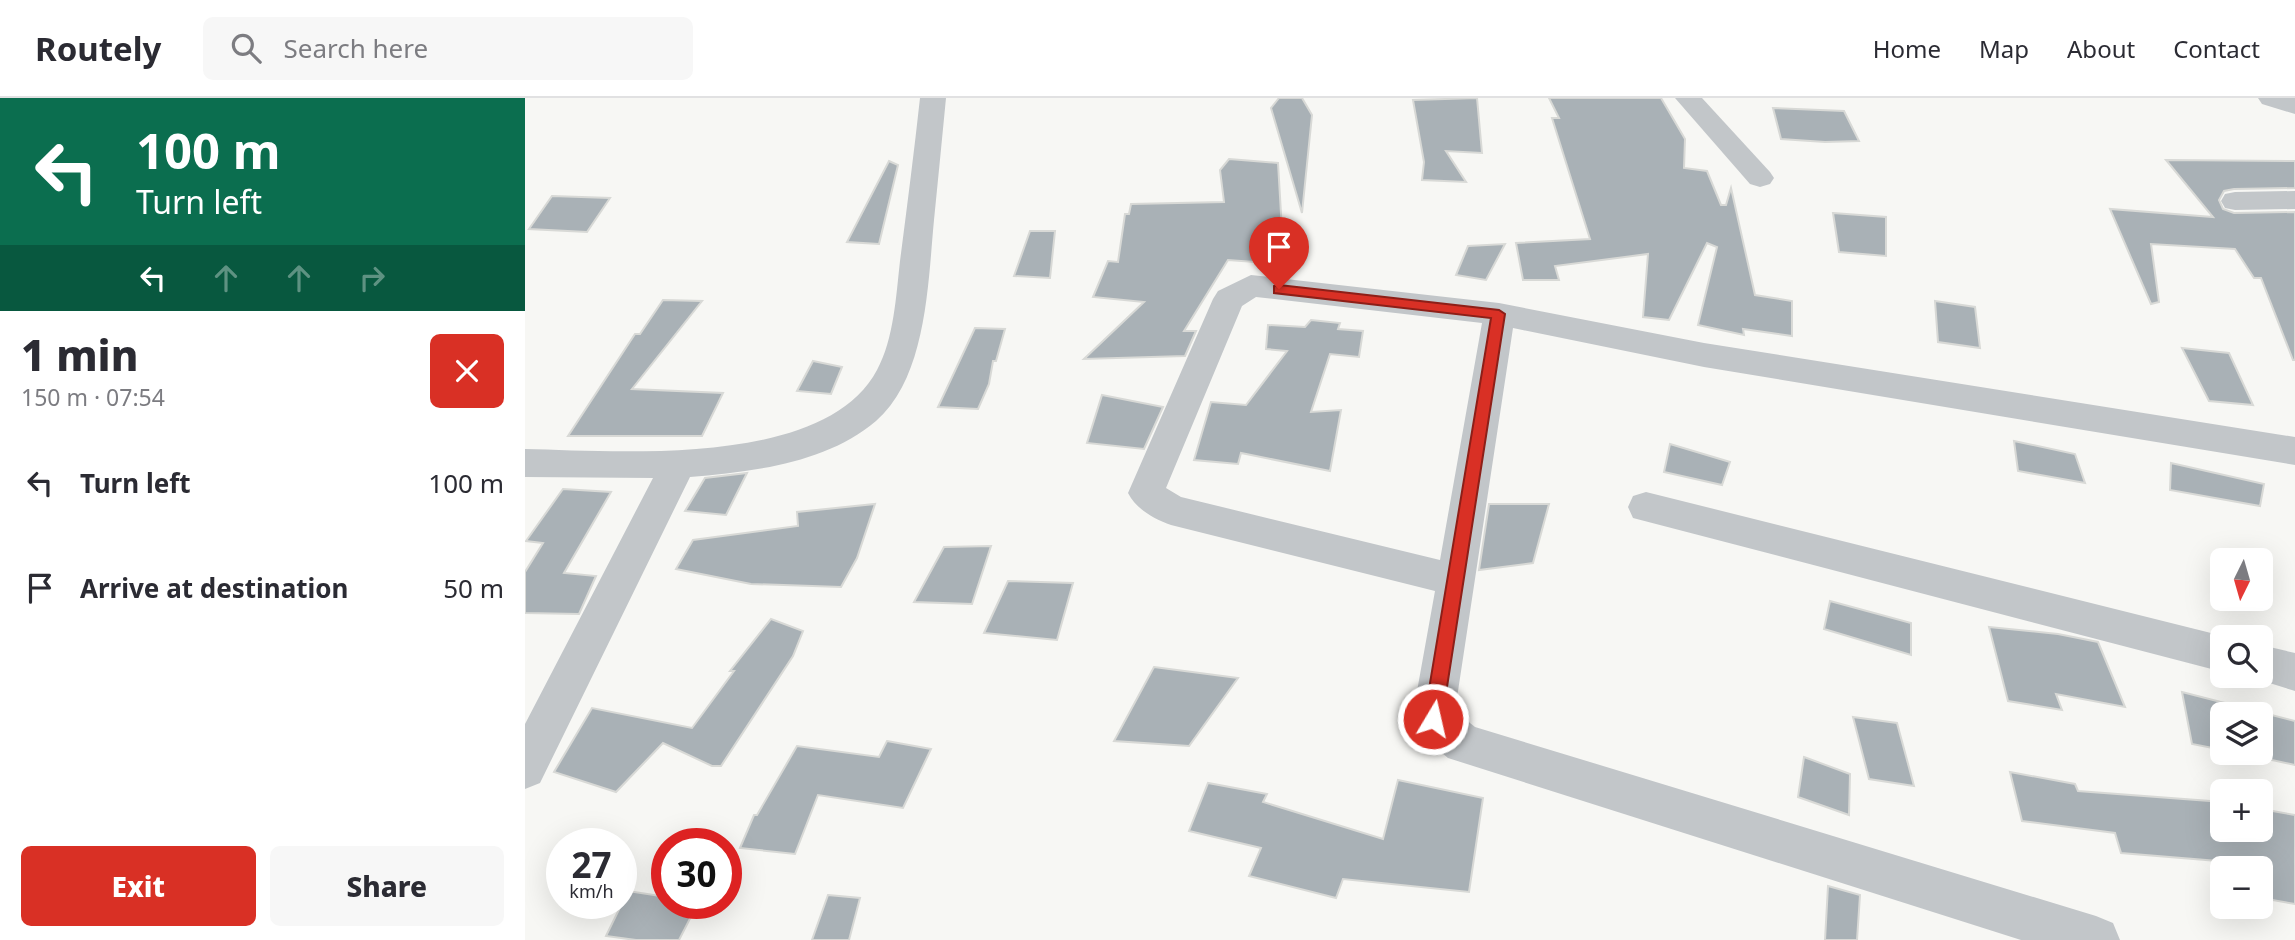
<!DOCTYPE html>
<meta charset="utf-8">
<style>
:root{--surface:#fff;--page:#f7f7f7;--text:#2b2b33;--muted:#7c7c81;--line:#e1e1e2;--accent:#d93025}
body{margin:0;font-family:"Noto Sans",sans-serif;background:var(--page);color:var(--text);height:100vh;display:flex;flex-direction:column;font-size:26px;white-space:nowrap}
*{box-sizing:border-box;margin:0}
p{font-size:23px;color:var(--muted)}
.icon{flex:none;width:38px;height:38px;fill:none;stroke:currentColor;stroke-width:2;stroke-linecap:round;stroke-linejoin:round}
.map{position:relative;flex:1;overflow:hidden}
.side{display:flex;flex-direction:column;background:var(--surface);width:525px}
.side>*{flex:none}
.guide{background:#0b6e4f;color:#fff;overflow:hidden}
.needle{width:46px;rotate:185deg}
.tools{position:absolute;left:1685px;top:450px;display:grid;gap:14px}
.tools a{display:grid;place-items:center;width:63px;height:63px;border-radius:10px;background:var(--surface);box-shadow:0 7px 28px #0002;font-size:35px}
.speed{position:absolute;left:21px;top:730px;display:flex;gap:14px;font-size:35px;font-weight:700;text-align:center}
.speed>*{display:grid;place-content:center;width:91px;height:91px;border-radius:50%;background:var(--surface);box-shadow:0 7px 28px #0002;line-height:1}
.speed small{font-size:18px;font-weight:400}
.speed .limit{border:10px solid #d22;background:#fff;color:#111}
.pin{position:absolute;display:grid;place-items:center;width:60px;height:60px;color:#fff;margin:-72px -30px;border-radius:50% 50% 50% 0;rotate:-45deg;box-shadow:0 0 7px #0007}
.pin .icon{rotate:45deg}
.me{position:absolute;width:77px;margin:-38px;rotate:9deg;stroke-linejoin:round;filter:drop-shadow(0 0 5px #0008)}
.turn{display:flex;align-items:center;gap:24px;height:147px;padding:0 21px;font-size:32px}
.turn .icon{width:91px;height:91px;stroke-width:2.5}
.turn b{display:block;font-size:49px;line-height:60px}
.lanes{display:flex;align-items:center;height:66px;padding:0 21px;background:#0003;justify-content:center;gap:35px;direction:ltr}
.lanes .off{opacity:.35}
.round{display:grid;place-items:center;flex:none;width:74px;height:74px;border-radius:10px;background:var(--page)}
.head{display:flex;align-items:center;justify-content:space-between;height:119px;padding:0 21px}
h1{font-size:42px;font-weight:800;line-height:52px}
.cta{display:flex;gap:14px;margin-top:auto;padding:14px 21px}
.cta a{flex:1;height:80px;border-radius:10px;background:var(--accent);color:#fff;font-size:28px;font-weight:800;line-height:80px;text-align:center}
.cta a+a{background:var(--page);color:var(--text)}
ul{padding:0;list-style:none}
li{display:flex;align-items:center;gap:21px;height:105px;padding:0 21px}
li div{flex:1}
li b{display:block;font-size:26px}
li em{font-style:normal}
header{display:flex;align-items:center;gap:42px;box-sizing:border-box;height:98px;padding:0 35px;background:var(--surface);border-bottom:2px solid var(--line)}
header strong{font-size:33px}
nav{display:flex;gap:38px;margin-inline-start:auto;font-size:24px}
.search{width:490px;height:63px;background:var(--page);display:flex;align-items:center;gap:18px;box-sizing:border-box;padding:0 24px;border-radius:10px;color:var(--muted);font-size:26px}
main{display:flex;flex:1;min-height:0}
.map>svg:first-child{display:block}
.building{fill:#a9b1b6;stroke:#d8d9d6;stroke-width:2}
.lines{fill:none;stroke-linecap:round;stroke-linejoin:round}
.minor{fill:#c2c6c9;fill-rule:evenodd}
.tertiary{fill:#c2c6c9;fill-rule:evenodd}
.route{fill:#d93025;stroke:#8d1f18;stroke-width:2}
</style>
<header>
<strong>Routely</strong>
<div class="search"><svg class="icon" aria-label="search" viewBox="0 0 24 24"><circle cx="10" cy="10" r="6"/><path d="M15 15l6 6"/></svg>Search here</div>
<nav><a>Home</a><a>Map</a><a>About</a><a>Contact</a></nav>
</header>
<main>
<section class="side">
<div class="guide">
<div class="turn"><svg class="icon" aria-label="left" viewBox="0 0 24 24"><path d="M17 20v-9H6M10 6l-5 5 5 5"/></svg><div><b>100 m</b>Turn left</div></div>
<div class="lanes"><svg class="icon" aria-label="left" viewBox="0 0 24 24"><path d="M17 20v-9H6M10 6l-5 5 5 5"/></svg><svg class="icon off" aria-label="ahead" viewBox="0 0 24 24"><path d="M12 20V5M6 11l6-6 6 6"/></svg><svg class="icon off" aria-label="ahead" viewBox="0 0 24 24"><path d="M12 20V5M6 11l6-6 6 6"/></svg><svg class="icon off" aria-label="right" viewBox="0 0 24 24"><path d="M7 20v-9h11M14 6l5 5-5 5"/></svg></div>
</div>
<div class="head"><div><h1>1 min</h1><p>150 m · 07:54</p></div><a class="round" style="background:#d93025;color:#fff"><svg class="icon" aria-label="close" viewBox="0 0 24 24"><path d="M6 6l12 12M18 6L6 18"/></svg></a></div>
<ul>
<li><svg class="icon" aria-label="left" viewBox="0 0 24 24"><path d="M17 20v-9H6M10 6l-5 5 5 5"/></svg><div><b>Turn left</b></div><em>100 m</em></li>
<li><svg class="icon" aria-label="arrive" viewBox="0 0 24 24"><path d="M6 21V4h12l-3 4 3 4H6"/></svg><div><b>Arrive at destination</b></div><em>50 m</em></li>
</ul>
<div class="cta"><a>Exit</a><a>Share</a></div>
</section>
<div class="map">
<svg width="1770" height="842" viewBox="0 0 1770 842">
<rect width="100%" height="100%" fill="#f7f7f4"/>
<g class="building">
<path d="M754 0H777L787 17 777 115 746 10Z"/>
<path d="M952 0 957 55 921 53 941 84 897 82 899 64 888 2Z"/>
<path d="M1024 0H1136L1160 41 1159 70 1182 73 1196 107H1201L1206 90 1230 197 1267 203V238L1218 231 1219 237 1173 227 1192 149 1182 145 1144 222 1118 219 1123 156 1030 168 1034 182H998L991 145 1065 141 1027 20H1034Z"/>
<path d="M1248 10 1319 13 1334 43 1300 44 1256 41Z"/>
<path d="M704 61 753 65 759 166 703 162 659 233H671L660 258 559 261 619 204 568 199 583 163 593 164 600 116H604L606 106 699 104 695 72Z"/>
<path d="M1641 62 1770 63V90L1709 91 1699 93 1694 102 1698 111 1709 115 1770 114V262H1768L1736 180H1729L1710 151 1626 146 1634 204 1626 206 1585 111 1688 119Z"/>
<path d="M364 63 373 67 354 146 322 144Z"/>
<path d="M27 98 85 100 62 134 4 131Z"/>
<path d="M1308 115 1361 119V158L1314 154Z"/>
<path d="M505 133H530L525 180 489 178Z"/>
<path d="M980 146 961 182 931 177 943 148Z"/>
<path d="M138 202 177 203 107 291 198 295 177 338H43L110 236H115Z"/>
<path d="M1410 203 1450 209 1455 250 1413 244Z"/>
<path d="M786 222 815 225 813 231 838 233 834 259 805 256 786 314 816 312 805 373 716 355 713 366 669 362 686 304 721 307 762 253 741 251 743 227 780 229Z"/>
<path d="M450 230 480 231 471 263H468L464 286 453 311 413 309Z"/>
<path d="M1657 250 1704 255 1728 307 1684 303Z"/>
<path d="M288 263 317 269 306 296 272 293Z"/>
<path d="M577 297 638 309 619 351 562 345Z"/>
<path d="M1489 343 1550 356 1560 385 1493 373Z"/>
<path d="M1145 346 1205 364 1197 387 1139 374Z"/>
<path d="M1646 365 1739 386 1735 408 1645 392Z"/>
<path d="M222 375 201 417 160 413 180 380Z"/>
<path d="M38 391 86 394 39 475 71 478 54 516 0 515V474L18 445 1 443Z"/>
<path d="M350 406 332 460 316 489 226 486 151 471 168 442 273 428 272 414Z"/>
<path d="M964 406H1024L1008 465 954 472Z"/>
<path d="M466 448 447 506 389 504 419 449Z"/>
<path d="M483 483 548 485 532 542 459 535Z"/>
<path d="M1305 503 1386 525V557L1299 531Z"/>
<path d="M246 521 278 533 268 558 196 668H187L138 645 91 694 29 674 67 610 167 630 209 573H205Z"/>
<path d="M1464 529 1533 536 1573 544 1600 609 1531 596 1537 612 1483 603Z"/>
<path d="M629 569 713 580 664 648 589 643Z"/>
<path d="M1657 594 1770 623V667L1710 654H1736V616H1698V652L1667 646Z"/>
<path d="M1328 619 1372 625 1389 688 1344 681Z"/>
<path d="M362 643 406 651 378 710 293 697 270 756 215 750 229 717H232L272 648 354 659Z"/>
<path d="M1279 659 1325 676 1324 717 1273 699Z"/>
<path d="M1485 674 1550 686 1553 693 1698 704V732H1736V711L1770 717V806L1736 800V770H1719L1717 765 1596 755 1590 735 1497 723Z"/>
<path d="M873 682 958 700 944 794 818 781 811 800 724 778 736 750 664 733 683 685 742 696 738 704 858 741Z"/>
<path d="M1303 788 1335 797 1332 842H1300Z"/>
<path d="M103 793 142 799V805H173L154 842H111L81 838Z"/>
<path d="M303 797 335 800 324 842H287Z"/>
</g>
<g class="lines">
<g class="minor">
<path d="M395 0H421C417 41 413 82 409 122 403 184 402 279 351 323 302 365 227 374 165 379L15 685 0 691V626L128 380 0 379V351C95 353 300 370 352 272 369 241 371 198 375 163 382 109 389 55 395 0Z"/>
<path d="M1150 0H1177L1245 74 1249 80 1245 86 1235 89 1225 86Z"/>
<path d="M1770 93V111L1710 112 1700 110 1696 103 1700 96 1710 94Z"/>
<path d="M726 177 974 205 1179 245 1770 339V367L1179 269 988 230 930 613 950 629 1571 818 1588 825 1595 842H1496L923 660 893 635 887 621 910 493 646 427C629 421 611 411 603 395L688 201 693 193ZM731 199 957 225 915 462 656 399 641 390 717 208Z"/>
<path d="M1121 394 1698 538 1701 539H1698V574L1108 420 1103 409 1108 398Z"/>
<path d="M1736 547 1770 555V593L1722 578H1736Z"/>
</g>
<path class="tertiary" d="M1733 0H1770V16L1737 6Z"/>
</g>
<path class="route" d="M754 187 974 212 980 216 917 621 915 627 908 630 902 627 899 621 966 220 749 195V188Z"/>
</svg>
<div class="tools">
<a><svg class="needle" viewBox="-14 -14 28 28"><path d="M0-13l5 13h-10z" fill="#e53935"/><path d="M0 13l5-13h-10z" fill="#7c7c81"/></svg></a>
<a><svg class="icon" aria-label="search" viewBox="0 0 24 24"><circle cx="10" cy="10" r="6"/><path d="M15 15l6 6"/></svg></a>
<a><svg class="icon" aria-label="layers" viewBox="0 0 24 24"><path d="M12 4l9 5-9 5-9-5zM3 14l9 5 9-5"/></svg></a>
<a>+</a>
<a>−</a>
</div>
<div class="speed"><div>27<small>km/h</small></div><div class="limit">30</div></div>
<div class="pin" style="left:754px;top:191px;background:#d93025"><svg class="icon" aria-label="arrive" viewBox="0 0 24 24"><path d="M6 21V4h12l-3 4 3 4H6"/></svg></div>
<svg class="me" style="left:908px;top:621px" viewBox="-20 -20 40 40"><circle r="17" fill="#d93025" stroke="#fff" stroke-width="3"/><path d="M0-11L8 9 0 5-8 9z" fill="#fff"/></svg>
</div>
</main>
